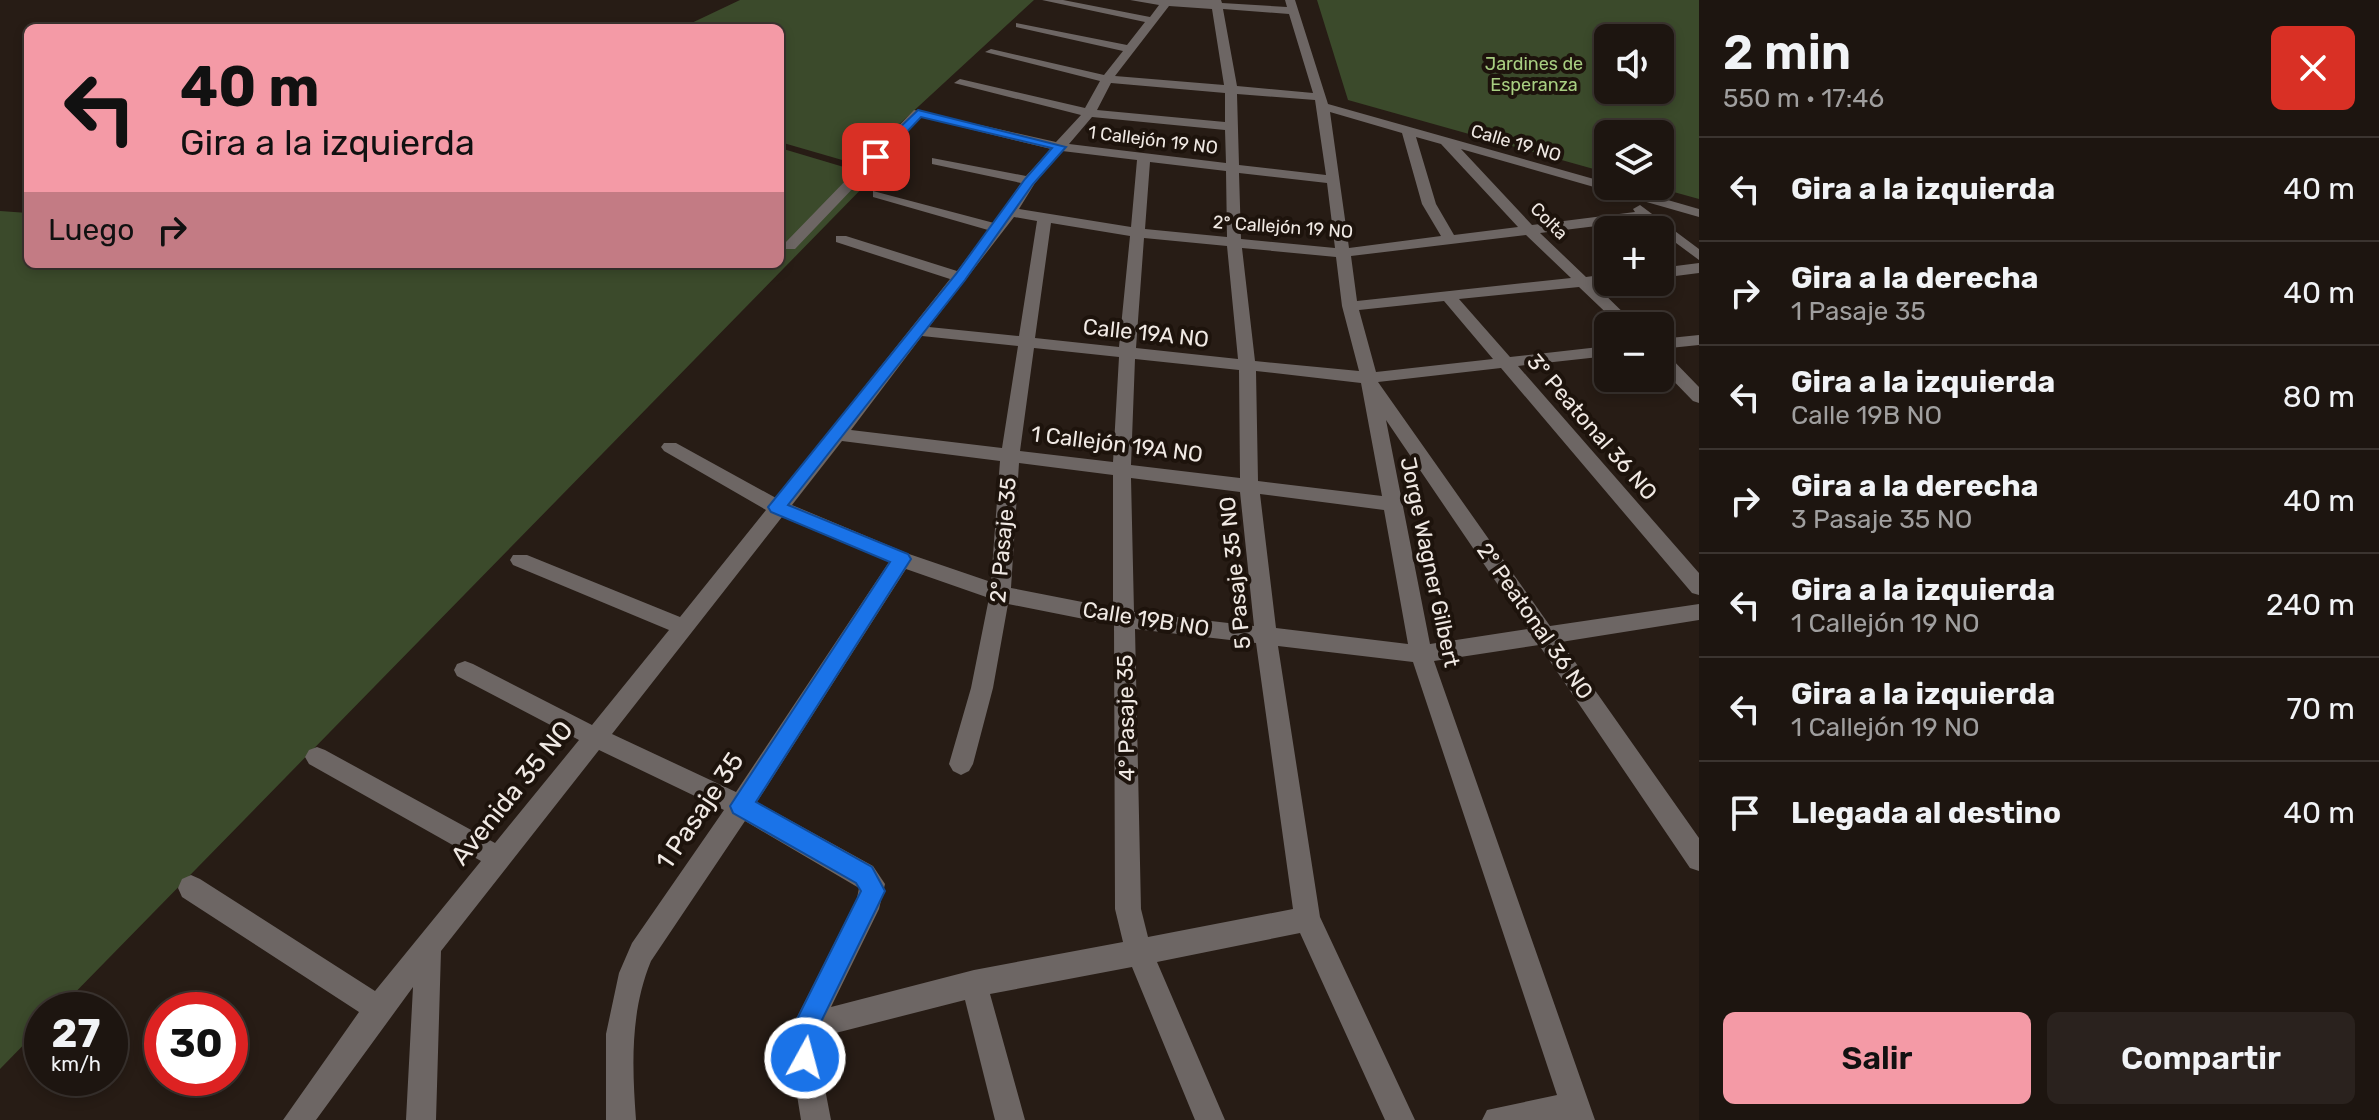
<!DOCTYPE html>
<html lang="es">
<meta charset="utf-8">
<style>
:root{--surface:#1d1510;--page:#2a221e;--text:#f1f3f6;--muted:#a09f9f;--line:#3b3430;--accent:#f49aa6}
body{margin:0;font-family:Rubik,sans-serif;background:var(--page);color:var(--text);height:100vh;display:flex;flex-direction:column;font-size:30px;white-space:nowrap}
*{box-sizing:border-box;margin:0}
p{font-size:26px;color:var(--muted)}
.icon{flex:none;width:44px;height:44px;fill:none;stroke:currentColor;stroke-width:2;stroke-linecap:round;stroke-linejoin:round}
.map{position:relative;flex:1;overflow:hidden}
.panel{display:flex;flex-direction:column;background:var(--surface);width:680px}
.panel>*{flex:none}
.banner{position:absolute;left:24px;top:24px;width:760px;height:244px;border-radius:12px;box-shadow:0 4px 12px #0003,0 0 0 2px var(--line);background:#f49aa6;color:#111;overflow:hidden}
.controls{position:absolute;left:1594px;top:24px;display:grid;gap:16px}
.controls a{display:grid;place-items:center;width:80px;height:80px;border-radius:12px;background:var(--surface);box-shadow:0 4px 12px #0003,0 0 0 2px var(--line);font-size:40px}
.speed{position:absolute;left:24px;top:992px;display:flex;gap:16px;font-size:40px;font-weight:700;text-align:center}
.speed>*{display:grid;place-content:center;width:104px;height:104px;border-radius:50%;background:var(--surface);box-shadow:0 4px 12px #0003,0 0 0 2px var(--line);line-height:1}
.speed small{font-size:20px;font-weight:400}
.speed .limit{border:12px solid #d22;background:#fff;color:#111}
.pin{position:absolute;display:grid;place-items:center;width:68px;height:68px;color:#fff;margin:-34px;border-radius:16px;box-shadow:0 4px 12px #0006}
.me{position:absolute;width:88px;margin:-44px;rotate:7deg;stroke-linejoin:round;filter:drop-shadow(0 0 6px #0008)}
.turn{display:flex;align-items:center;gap:28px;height:168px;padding:0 24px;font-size:36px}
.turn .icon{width:104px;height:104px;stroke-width:2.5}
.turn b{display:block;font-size:56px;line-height:68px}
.then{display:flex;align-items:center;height:76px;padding:0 24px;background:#0003;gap:16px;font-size:30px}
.round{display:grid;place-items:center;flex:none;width:84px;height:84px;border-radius:12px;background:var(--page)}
.overview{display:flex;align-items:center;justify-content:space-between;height:136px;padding:0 24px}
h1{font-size:48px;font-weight:600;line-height:60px}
.primary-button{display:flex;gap:16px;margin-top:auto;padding:16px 24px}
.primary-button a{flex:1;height:92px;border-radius:12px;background:var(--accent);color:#111;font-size:32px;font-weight:600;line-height:92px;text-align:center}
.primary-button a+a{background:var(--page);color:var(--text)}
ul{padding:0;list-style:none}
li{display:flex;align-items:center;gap:24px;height:104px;padding:0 24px;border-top:2px solid var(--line)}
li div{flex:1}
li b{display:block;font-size:30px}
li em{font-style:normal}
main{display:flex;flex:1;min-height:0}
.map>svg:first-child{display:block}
.green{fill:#3b4a2b;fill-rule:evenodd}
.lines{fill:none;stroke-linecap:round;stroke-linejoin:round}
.minor{fill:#6d6664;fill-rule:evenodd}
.route{fill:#1a73e8;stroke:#114b97;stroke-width:2}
.labels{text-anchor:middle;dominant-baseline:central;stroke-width:8;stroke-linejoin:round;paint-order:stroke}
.far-park-label{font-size:18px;fill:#a8ce81;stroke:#1d130c}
.far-street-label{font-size:18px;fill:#f0e9e4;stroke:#1d130c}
.street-label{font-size:22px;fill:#f0e9e4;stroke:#1d130c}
.near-street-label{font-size:26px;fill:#f0e9e4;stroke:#1d130c}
</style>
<main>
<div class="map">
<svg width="1699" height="1120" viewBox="0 0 1699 1120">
<rect width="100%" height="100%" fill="#271c15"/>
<g class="green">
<path d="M740 0H1034L856 164 780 142V28H681Z"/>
<path d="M1317 0H1699V199L1652 186H1660V134H1608V173L1348 100ZM1608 38H1660V90H1608Z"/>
<path d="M780 148 874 176 58 1010H42V1026L0 1069V211L28 213V264H780Z"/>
</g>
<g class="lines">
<g class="minor">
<path d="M1042 0H1063L1150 17 1159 5 1130 0H1221L1222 3 1287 7 1285 0H1295L1328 104 1608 183V186H1619L1699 209V217L1461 149 1532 225 1635 212 1633 209 1640 205 1699 249V260L1645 220 1540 233 1586 277 1608 274V282H1613L1595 285 1637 326H1620L1579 287 1459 299 1510 357 1608 346V356L1518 366 1699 573V595L1692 593 1501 368 1378 382 1550 626 1699 604V620L1561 642 1699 838V871L1690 868 1539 645 1434 661 1595 1120H1482L1487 1110 1557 1095 1413 662 1278 646 1320 917 1415 1120H1385L1300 933 1157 962 1225 1120H1195L1132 967 990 994 1025 1120H995L965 1000 820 1037 819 1058 831 1120H801L791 1058 792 1027 857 898 859 888 745 821 651 961C630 1012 632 1066 636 1120H606V1034L619 973 632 943 724 810 599 750 441 951 436 1120H406L413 987 316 1120H283L359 1012 182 897 178 888 182 879 191 875 200 879 375 991 481 861 309 764 305 757 309 750 317 747 325 750 495 843 579 740 457 676 454 670 457 664 465 661 473 664 592 725 669 630 513 565 510 560 513 555H527L680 617 766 510 664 451 661 447 664 443H676L776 498 950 279 836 242V236H846L957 271 988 230 873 197V191L994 223 1021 183 932 164V158L1026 176 1051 149 921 117 795 249H785V243L914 110 1056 142 1081 115 954 83 960 79 1085 108 1100 81 985 52 991 49 1104 75 1123 51 1016 27V23L1127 45 1145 22ZM1169 6 1212 9 1224 85 1115 76ZM1223 9 1289 14 1313 93 1237 86ZM1111 83 1225 93V122L1097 110ZM1237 94 1315 100 1326 175 1239 165ZM1330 112 1402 133 1422 204 1441 236 1349 248ZM1092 117 1225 130 1226 163 1069 144ZM1416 137 1441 144 1518 227 1454 235 1436 204ZM1062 151 1137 160 1131 227 1019 209 1035 183ZM1150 162 1226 171 1227 237 1145 229ZM1239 173 1327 183 1335 248 1241 239ZM1014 217 1037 221 1019 336 929 327ZM1051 223 1130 236 1119 347 1035 338ZM1526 235 1571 278 1357 301 1351 256ZM1144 238 1227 246 1238 359 1136 348ZM1242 248 1336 257 1342 306 1359 371 1255 361ZM1444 301 1493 359 1376 372 1359 310ZM922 336 1018 346 1002 448 851 430ZM1034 348 1119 357 1113 462 1020 451ZM1135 359 1239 370 1240 478 1131 465ZM1256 371 1361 383 1382 496 1258 481ZM1386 420 1528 629 1430 644ZM842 441 1000 461 991 582 909 554 792 505ZM1019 463 1113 475V608L1011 588ZM1131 478 1240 492 1254 626 1134 612ZM1260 494 1384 510 1408 644 1276 628ZM782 517 889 562 736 792 612 734ZM906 569 989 598 971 688 949 764 953 771 961 775 969 771 973 764 993 688 1008 604 1114 625 1115 909 1123 942 974 970 831 1007 879 909 885 884 873 866 757 802ZM1135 629 1256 643 1293 909 1148 937 1141 909Z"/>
<path d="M1699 263V273L1660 278V268Z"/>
<path d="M1699 335V345L1660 349V339Z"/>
<path d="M1660 352 1666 353 1699 387V403L1693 401 1660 367Z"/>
</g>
</g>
<path class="route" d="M918 110 1066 147 1033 184 965 280 788 505 908 554 911 559 756 802 872 867 885 891 818 1028V1058L814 1067 805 1071 796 1067 792 1058 793 1027 861 891 856 883 733 813 730 806 890 562 771 512 768 507 956 274 1025 179 1052 148 921 117 880 160H871V155Z"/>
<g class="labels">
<g class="far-park-label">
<text x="1534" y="64">Jardines de<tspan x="1534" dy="21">Esperanza</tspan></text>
</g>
<g class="far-street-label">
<text transform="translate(1153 140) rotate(7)">1 Callejón 19 NO</text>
<text transform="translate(1516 143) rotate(16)">Calle 19 NO</text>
<text transform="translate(1549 221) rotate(45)">Colta</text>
<text transform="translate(1283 227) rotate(4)">2° Callejón 19 NO</text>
</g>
<g class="street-label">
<text transform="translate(1146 333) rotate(6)">Calle 19A NO</text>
<text transform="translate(1592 427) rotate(49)">3° Peatonal 36 NO</text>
<text transform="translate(1117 444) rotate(7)">1 Callejón 19A NO</text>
<text transform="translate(1003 540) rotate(-85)">2° Pasaje 35</text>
<text transform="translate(1430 562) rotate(78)">Jorge Wagner Gilbert</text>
<text transform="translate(1235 573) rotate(-96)">5 Pasaje 35 NO</text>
<text transform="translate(1146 619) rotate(9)">Calle 19B NO</text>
<text transform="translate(1535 621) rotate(55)">2° Peatonal 36 NO</text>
<text transform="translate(1126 718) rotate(-91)">4° Pasaje 35</text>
</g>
<g class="near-street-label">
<text transform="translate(512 793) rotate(-51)">Avenida 35 NO</text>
<text transform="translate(700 811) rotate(-56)">1 Pasaje 35</text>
</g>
</g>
</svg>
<div class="controls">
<a><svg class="icon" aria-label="sound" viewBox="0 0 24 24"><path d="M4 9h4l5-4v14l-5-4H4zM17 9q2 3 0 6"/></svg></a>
<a><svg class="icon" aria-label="layers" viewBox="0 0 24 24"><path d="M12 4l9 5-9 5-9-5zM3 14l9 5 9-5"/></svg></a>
<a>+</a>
<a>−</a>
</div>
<div class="speed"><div>27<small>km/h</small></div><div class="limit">30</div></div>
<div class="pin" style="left:876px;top:157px;background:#d93025"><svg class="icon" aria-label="arrive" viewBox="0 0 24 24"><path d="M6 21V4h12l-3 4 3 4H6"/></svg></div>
<svg class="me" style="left:805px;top:1058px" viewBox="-20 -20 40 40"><circle r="17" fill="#1a73e8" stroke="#fff" stroke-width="3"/><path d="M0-11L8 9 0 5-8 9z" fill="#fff"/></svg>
<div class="banner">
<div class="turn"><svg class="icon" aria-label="left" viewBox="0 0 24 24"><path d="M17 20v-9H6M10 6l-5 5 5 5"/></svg><div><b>40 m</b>Gira a la izquierda</div></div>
<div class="then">Luego<svg class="icon" aria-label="right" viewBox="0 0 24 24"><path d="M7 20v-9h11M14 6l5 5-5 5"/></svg></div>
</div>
</div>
<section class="panel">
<div class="overview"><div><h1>2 min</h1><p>550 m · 17:46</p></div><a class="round" style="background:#d93025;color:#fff"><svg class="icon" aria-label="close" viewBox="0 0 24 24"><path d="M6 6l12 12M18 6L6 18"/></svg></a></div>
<ul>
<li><svg class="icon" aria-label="left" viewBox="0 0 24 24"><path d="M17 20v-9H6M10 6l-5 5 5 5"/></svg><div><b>Gira a la izquierda</b></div><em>40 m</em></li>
<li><svg class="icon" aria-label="right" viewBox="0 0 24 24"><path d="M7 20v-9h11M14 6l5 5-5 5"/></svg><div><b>Gira a la derecha</b><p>1 Pasaje 35</p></div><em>40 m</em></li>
<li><svg class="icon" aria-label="left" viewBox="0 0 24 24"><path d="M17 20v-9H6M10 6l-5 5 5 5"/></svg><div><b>Gira a la izquierda</b><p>Calle 19B NO</p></div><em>80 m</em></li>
<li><svg class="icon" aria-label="right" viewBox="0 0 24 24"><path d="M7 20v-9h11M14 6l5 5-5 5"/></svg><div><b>Gira a la derecha</b><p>3 Pasaje 35 NO</p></div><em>40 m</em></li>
<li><svg class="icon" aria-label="left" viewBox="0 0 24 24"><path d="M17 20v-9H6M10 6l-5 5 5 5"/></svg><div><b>Gira a la izquierda</b><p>1 Callejón 19 NO</p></div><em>240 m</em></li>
<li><svg class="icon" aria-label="left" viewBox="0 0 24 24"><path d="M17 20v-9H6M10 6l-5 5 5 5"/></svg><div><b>Gira a la izquierda</b><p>1 Callejón 19 NO</p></div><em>70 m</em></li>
<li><svg class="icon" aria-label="arrive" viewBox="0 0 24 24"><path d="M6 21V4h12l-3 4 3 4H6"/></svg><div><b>Llegada al destino</b></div><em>40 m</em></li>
</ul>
<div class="primary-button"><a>Salir</a><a>Compartir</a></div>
</section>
</main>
